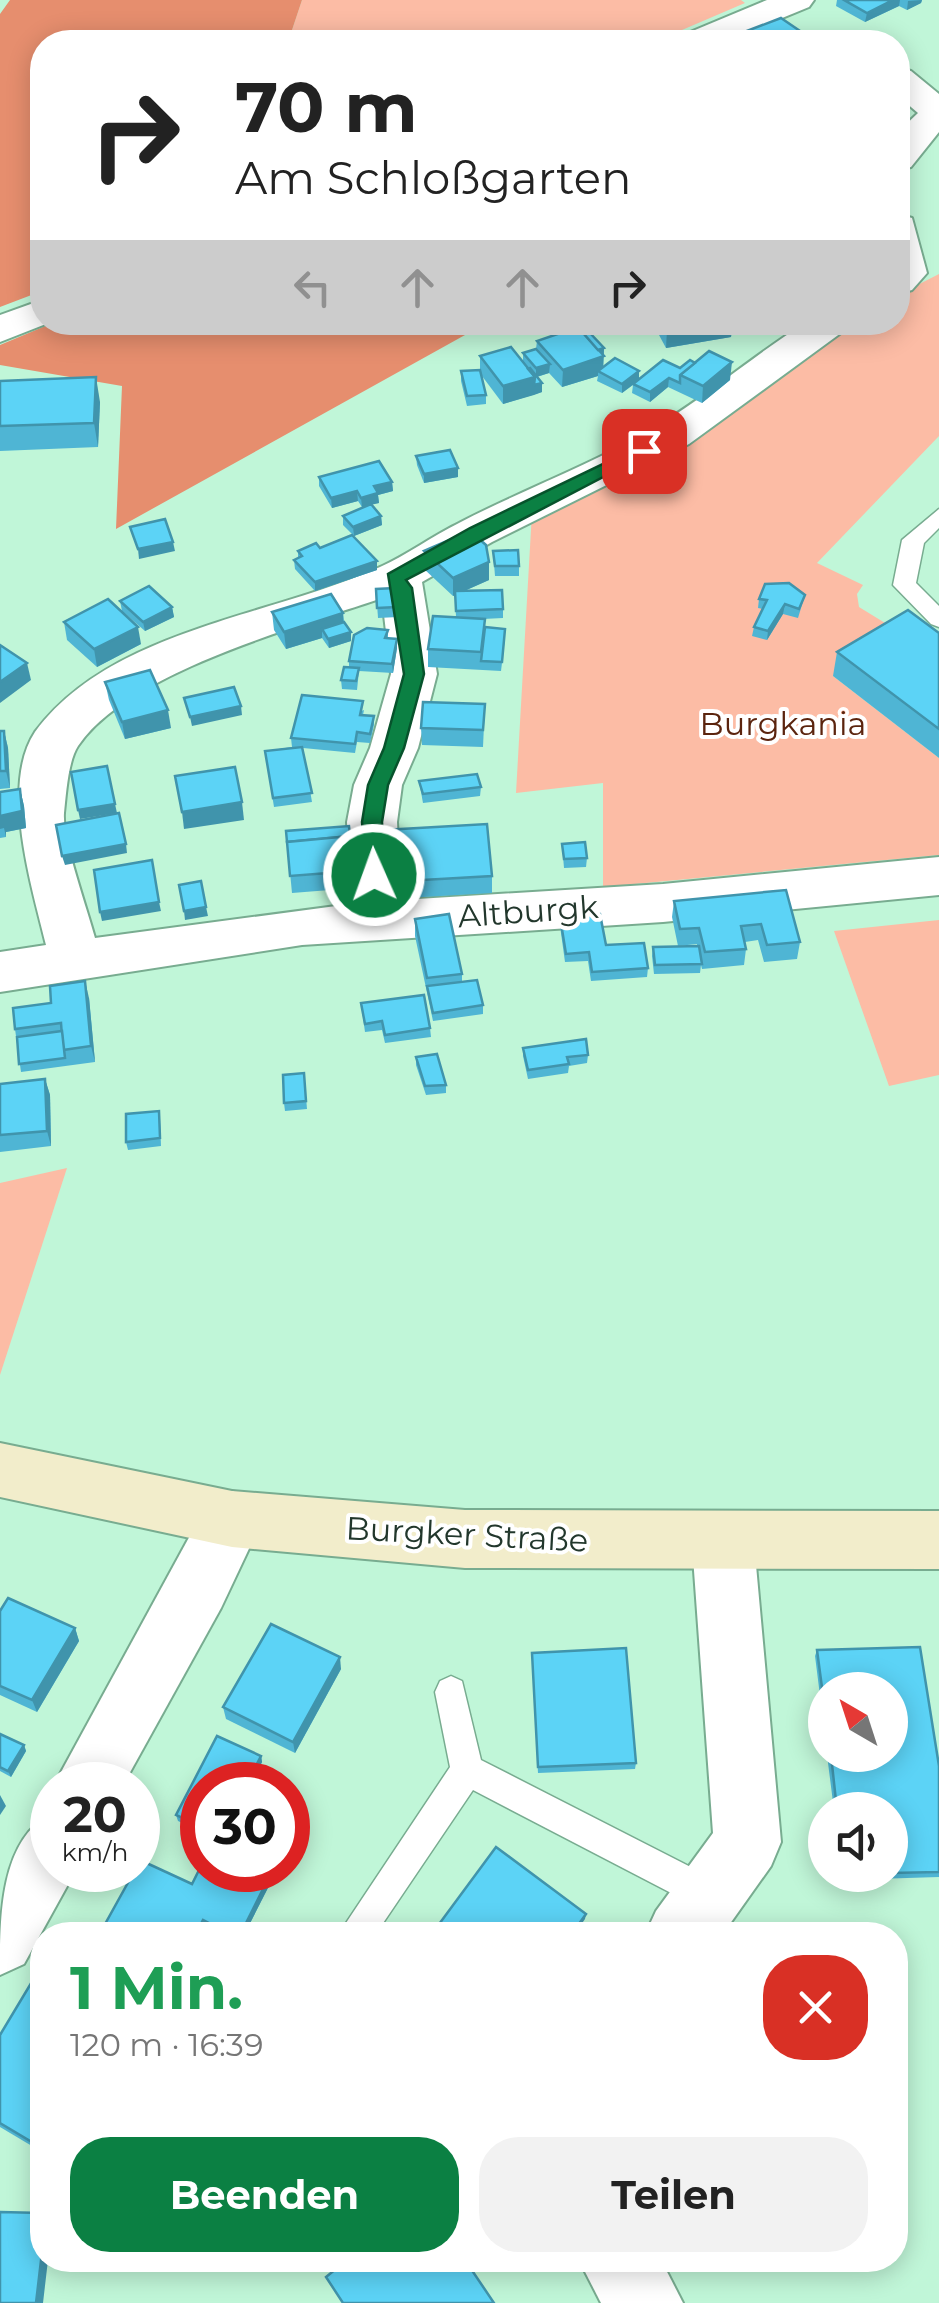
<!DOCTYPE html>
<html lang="de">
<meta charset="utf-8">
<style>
:root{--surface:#fff;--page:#f2f2f2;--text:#222;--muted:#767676;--accent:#0b8043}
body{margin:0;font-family:Montserrat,sans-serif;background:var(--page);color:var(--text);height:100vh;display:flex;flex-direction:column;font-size:38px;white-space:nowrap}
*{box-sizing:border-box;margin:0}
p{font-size:32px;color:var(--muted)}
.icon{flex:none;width:55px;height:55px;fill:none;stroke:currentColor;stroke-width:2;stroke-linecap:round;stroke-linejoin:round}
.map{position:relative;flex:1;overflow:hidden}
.side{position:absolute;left:30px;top:1922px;width:878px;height:350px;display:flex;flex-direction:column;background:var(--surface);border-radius:40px;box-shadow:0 5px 25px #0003}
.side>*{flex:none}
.guide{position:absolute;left:30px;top:30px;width:880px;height:305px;border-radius:40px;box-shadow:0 5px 25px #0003;background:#fff;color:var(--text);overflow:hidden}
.needle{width:65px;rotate:321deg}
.controls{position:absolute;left:808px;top:1672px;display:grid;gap:20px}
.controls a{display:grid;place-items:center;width:100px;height:100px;border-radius:50%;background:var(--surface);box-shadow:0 5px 25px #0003;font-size:50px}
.speed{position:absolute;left:30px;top:1762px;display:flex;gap:20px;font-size:50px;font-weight:700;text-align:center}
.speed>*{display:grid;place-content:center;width:130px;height:130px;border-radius:50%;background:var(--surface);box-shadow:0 5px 25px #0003;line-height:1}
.speed small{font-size:25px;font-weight:400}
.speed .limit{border:15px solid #d22;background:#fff;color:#111}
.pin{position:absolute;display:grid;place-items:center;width:85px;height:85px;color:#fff;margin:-42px;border-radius:20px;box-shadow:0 5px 15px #0006}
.me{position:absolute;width:110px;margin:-55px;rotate:358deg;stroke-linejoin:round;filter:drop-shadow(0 0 8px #0008)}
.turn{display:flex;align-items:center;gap:35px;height:210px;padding:0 40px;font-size:45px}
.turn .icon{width:130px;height:130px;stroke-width:2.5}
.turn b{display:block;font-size:70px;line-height:85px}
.lanes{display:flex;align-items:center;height:95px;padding:0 40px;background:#0003;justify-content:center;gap:50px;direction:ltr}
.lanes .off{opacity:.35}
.round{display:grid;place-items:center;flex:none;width:105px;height:105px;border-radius:40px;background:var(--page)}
.headline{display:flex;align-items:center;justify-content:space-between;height:170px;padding:0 40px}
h1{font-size:60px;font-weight:700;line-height:75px;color:#1e9e55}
.primary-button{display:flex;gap:20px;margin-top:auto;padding:20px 40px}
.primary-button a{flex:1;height:115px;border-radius:40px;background:var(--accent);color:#fff;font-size:40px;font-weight:700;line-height:115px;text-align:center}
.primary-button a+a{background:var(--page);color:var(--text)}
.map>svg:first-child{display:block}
.green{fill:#fcbca5}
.forest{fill:#e68e6e}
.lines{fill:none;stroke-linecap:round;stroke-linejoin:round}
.service-casing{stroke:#78ac90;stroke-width:3}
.minor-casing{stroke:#78ac90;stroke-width:4}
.secondary-casing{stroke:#78ac90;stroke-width:4}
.service{fill:#fff;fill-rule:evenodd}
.minor{fill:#fff;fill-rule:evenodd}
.secondary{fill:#f2edcb;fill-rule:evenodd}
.wall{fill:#4fb5d4}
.shaded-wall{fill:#4094ac}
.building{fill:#5cd3f6;stroke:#4094ac;stroke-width:2.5}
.route{fill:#0b8043;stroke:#07532c;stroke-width:2.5}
.labels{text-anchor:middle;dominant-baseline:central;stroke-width:8;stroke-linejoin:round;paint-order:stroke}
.park-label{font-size:32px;fill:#5b240e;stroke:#fff}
.street-label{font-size:32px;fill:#22372c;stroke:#fff}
</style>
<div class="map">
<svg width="939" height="2303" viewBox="0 0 939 2303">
<rect width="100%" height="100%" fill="#c0f6d8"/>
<g class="green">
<path d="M302 0H741L745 3 654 42H288Z"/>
<path d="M939 274V436L817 563 863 585 857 594 859 607 903 634 833 676 939 758V855L603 887V783L516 793 532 512 623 477 851 323 898 322V295Z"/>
<path d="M939 920V1075L889 1086 834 931Z"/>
<path d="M67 1168 0 1375V1183Z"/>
</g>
<g class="forest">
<path d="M10 0H302L288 42H42V291L0 307V14Z"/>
<path d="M55 322H428L474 330 116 529 122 386 0 365V345Z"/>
</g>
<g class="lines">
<g class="service-casing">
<g id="service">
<path d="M939 509V528L924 543 916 583 939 606V627L931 624 893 585 902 540Z"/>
<path d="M451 1676 462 1681 481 1760 722 1883 727 1895 722 1907 710 1912 698 1907 473 1790 375 1935H338L450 1767 435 1692 440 1681Z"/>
</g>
</g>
<g class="minor-casing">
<g id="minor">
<path d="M767 0H814L809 7 724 42H677L683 35Z"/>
<path d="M898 68 911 71 939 94V132L911 167 898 170V132L918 113 898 96Z"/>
<path d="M898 214 912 218 927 273 912 290 898 294Z"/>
<path d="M42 300V322H51L0 342V315Z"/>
<path d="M807 322H856L689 444 492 542 422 582 437 674 418 748 402 785 397 822 401 900 663 884 939 857V895L663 922 302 945 0 992V952L46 945C32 887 0 785 35 732 111 629 271 617 380 567 407 555 432 536 459 523 524 489 594 464 657 426 709 395 755 354 807 322ZM382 598 391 674 370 748 354 785 347 822 351 904 95 938C87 908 62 839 64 813 66 795 68 761 78 746 128 672 298 627 382 598Z"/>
<path d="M232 1491 254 1499 263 1519 221 1608 123 1785H54L210 1499Z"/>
<path d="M723 1514 745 1523 754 1543 781 1842 771 1866 722 1935H645L656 1911 713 1833 692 1543 701 1523Z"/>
<path d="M52 1813V1870H76L24 1964 0 1975C0 1915 0 1840 52 1813Z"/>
<path d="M579 2260H661L683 2303H601Z"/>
</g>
</g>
<g class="secondary-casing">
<path id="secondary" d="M0 1443 232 1491 465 1510 939 1511V1569L465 1568 232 1547 0 1497Z"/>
</g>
<use href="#service" class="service"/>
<use href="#minor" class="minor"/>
<use href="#secondary" class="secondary"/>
</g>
<g class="wall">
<path d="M837 0H922L921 3 907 10 899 6 865 22 836 6Z"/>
<path d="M652 322H733L731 337 666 348Z"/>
<path d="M584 334 604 348 603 367 639 371V379L680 368 730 380 702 403 668 387 650 402 632 393 633 385 622 393 597 381 598 376 562 387 549 373 537 377 542 392 503 404 482 376 486 395V404L467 406 461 381V371L480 370V356L523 362V353L536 349 537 341Z"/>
<path d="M0 381 100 402 98 447 0 451Z"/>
<path d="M618 430 657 438 634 451 617 439Z"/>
<path d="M416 456 458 468V477L424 483 417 465Z"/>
<path d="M319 477 392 482 393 491 378 495 379 503 371 504 381 516 382 525 354 536 343 525V516L369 505 362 507 358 501 332 508 319 486Z"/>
<path d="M320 548 377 561V570L315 591 295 569 294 560 298 558V551Z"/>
<path d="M424 551 489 580 464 591 503 609V618L483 619H485V627L505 638 501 671 428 667V649L456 617 455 595 453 596 424 569Z"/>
<path d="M493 551 519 566V576H495Z"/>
<path d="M395 588 398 617 378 618 376 589Z"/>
<path d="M805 595 798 618 783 614 767 640 752 636 754 627 763 609 758 608 759 599Z"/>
<path d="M120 601 172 607 174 617 145 631 122 611Z"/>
<path d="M272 612 343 613 344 622 351 632V641L329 648 322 638 286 649 274 630Z"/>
<path d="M64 622 141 644 97 667 67 640Z"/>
<path d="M388 630V638L397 639V648L393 673 359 671 357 690 342 689 341 680 349 667V661Z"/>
<path d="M939 633V758L833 676 837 652Z"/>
<path d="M105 682 171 728 125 739 109 700Z"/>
<path d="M485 704 483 747 422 745 421 728Z"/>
<path d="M364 710 363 715 374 716V725L370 743 357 742 355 753 303 748 312 802 274 807 265 751 292 747 291 738Z"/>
<path d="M0 731H4L8 748 10 788 0 789Z"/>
<path d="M419 781 481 787 480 796 423 803Z"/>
<path d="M20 789 24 806 26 828 6 832V837L0 838V792Z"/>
<path d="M384 830 492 876V893L389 899Z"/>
<path d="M286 831 350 836 355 888 292 893Z"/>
<path d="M562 844 587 858 586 867 564 868Z"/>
<path d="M786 890 800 942 797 959 764 962 758 940 745 942 746 949 744 965 702 969 701 965 700 973 654 974 652 956 653 947 697 946V944L678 946 672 917 674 901Z"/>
<path d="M560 917 606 945 648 968 647 977 591 981 588 961 565 962 560 926Z"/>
<path d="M415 919 462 974V982L483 1005V1014L433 1021 415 936Z"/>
<path d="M89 998 95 1062 21 1072 15 1029Z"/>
<path d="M361 1003 430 1028 431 1037 385 1043 382 1030 365 1032Z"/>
<path d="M523 1048 588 1055 587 1063 569 1066 568 1073 528 1079 523 1056Z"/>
<path d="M416 1057 446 1085V1093L426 1095 416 1065Z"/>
<path d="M304 1073 307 1109 285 1111 284 1103Z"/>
<path d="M45 1079 50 1095 51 1146 0 1152V1084Z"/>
<path d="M160 1119 161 1146 128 1150 126 1142Z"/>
<path d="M0 1611 75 1628 79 1641 37 1712 0 1695Z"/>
<path d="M817 1650 939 1766V1877L843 1880 842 1875H890V1810H834L827 1755H890L825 1690V1735L815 1656Z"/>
<path d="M532 1659 636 1763 635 1769 538 1773Z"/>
<path d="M341 1669 295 1753 226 1719 223 1707Z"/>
<path d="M0 1734 24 1745 26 1751 11 1777 0 1771Z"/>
<path d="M217 1736 261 1756 262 1762 250 1785H202V1832L178 1821 176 1815Z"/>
<path d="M273 1878 244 1935H224L205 1925 200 1935 192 1884Z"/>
<path d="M42 1978V2152L0 2127V2035Z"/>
</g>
<g class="shaded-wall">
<path d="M893 0H900L899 6 865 22 867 13Z"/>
<path d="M922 0 921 3 907 10 908 1Z"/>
<path d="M800 31 799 40 793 42H779L780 39Z"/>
<path d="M714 322H733L731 337 666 348 667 330Z"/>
<path d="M604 348 603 374 598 371V376L562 387 563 370 592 352Z"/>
<path d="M732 362 730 380 702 403 703 386Z"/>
<path d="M550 364 549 373 536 377V368Z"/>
<path d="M639 371V380L622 393V384Z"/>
<path d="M96 377 100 402 98 447 94 423Z"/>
<path d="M535 377 534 395 503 404V386Z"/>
<path d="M669 378 668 387 650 402V392Z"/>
<path d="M542 383V392L534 395V385Z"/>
<path d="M658 429 657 438 634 451 635 441Z"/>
<path d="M458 468V477L424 483V474Z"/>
<path d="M392 482 393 491 378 495 379 503 362 507 361 498 374 486Z"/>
<path d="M357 491 358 501 332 508 331 498Z"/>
<path d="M381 516 382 525 354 536 353 527Z"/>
<path d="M173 542 175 551 139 559 138 549Z"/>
<path d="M377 561V570L315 591V582Z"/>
<path d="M489 562V580L453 596V578Z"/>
<path d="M785 604 783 614 767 640 768 631Z"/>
<path d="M172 607 174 617 145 631 143 622Z"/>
<path d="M343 613 344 631 322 629V638L286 649 284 632Z"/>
<path d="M138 627 141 644 97 667 94 649Z"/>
<path d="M351 632V641L329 648 328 639Z"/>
<path d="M397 639V648L393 673 392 664Z"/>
<path d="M27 663 31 680 0 703V682Z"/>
<path d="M241 706 242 715 192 726 190 717Z"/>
<path d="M168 710 171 728 125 739 122 722Z"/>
<path d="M4 731 8 748 10 788 6 771Z"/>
<path d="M20 789 24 806 26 828 6 832V837L4 828 0 829V816Z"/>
<path d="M242 802 244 820 184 829 182 812Z"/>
<path d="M115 804 117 813 80 819 78 810Z"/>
<path d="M126 844 127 853 65 865 62 856Z"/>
<path d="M159 902 161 911 102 921 100 912Z"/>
<path d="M206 907 208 916 185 920 184 911Z"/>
<path d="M85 981 89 998 95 1062 91 1046Z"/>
<path d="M45 1079 50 1095 51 1146 47 1131Z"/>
<path d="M75 1628 79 1641 37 1712 32 1700Z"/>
<path d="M340 1657 341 1669 295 1753 293 1742Z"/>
<path d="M24 1745 26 1751 11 1777 8 1771Z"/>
<path d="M261 1756 262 1762 250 1785H246Z"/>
<path d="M0 1795 6 1806 0 1815Z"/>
<path d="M271 1873 273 1878 244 1935H240Z"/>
<path d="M586 1914 585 1919 574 1935H571Z"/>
<path d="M203 1920 205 1925 200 1935H195Z"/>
<path d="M42 2252V2260H48L43 2303H36Z"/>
</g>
<g class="building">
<path d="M844 0H893L867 13Z"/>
<path d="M781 18 800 31 780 39 785 42H739L731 37Z"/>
<path d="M663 322H714L667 330Z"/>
<path d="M578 327 604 356 563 370 537 341Z"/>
<path d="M589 332 604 348 598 350 584 334Z"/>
<path d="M511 347 535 377 503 386 480 356Z"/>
<path d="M536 349 550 364 536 368 523 353Z"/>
<path d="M709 351 732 362 703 386 680 375Z"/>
<path d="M615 358 639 371 622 384 598 371Z"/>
<path d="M663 360 680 368 690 360 695 363 680 375V383L669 378 650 392 633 384Z"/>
<path d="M530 368 542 383 534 385 535 377 528 369Z"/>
<path d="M480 370 486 395 467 396 461 371Z"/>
<path d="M96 377 94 423 0 426V381Z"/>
<path d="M642 417 658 429 635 441 618 430Z"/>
<path d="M450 450 458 468 424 474 416 456Z"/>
<path d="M379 461 392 482 374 486 378 493 361 498 357 491 331 498 319 477Z"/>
<path d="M371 504 381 516 353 527 343 516Z"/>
<path d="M165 519 173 542 138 549 130 527Z"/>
<path d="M470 531 486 545 489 562 453 578 424 551Z"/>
<path d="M352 535 377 561 315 582 294 560 302 556 298 551 316 543 320 548Z"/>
<path d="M518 550 519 566H495L493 551Z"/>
<path d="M789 583 805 595 799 609 785 604 768 631 754 627 767 600 759 599 765 584Z"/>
<path d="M149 586 172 607 143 622 120 601Z"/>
<path d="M395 588 397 607 377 608 376 589Z"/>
<path d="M502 590 503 609 456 611 455 591Z"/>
<path d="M331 594 343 613 284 632 272 612Z"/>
<path d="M108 599 138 627 94 649 64 622Z"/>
<path d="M908 610 939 633V729L837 652Z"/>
<path d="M433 616 485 619 481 652 428 649Z"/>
<path d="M344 622 351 632 328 639 322 629Z"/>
<path d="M485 627 505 629 502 662 481 661Z"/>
<path d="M367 628 388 630 385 638 397 639 392 664 349 661 354 635Z"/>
<path d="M0 645 27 663 0 682Z"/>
<path d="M344 667 359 668 356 681 341 680Z"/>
<path d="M150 670 168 710 122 722 105 682Z"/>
<path d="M234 687 241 706 190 717 184 698Z"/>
<path d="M302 695 363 701 360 715 374 716 370 734 357 732 355 744 291 738Z"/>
<path d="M423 702 485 704 483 730 421 728Z"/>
<path d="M0 731H4L6 771H0Z"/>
<path d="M302 747 312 793 273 798 265 751Z"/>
<path d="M107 766 115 804 78 810 71 772Z"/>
<path d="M235 767 242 802 182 812 175 776Z"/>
<path d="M477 774 481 787 423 794 419 781Z"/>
<path d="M20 789 22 811 0 816V792Z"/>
<path d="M119 813 126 844 62 856 56 825Z"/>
<path d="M487 824 492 876 388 882 384 830Z"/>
<path d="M349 826 350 836 287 842 286 831Z"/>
<path d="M350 836 354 871 290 876 287 842Z"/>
<path d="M585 842 587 858 564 859 562 844Z"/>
<path d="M152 860 159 902 100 912 94 870Z"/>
<path d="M201 881 206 907 184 911 179 885Z"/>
<path d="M786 890 800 942 767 945 761 924 741 926 746 949 705 952 699 928 680 929 674 901Z"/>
<path d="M449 914 462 974 427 978 415 919Z"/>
<path d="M600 914 606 945 644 943 648 968 592 972 589 952 566 954 560 917Z"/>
<path d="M699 946 702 964 655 965 653 947Z"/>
<path d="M477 980 483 1005 433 1013 427 986Z"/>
<path d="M85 981 91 1046 63 1050 61 1023 15 1029 13 1008 51 1003 50 986Z"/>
<path d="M424 995 430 1028 385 1035 382 1021 365 1024 361 1003Z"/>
<path d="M62 1031 65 1058 19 1064 17 1037Z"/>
<path d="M586 1039 588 1055 567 1057 569 1064 528 1070 523 1048Z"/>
<path d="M437 1054 446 1085 425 1086 416 1057Z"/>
<path d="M304 1073 306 1101 284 1103 283 1075Z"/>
<path d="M45 1079 47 1131 0 1135V1084Z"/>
<path d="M159 1111 160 1138 126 1142V1114Z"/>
<path d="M8 1598 75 1628 32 1700 0 1686V1611Z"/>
<path d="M271 1624 340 1657 293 1742 223 1707Z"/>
<path d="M920 1647 939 1766V1872L890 1873V1810H837L831 1755H890V1690H825V1710L817 1650Z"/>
<path d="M626 1648 636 1763 538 1767 532 1653Z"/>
<path d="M0 1734 24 1745 8 1771 0 1767Z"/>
<path d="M217 1736 261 1756 246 1785H202V1827L176 1815Z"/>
<path d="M496 1847 586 1914 571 1935H431Z"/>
<path d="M140 1860 192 1884 202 1864V1870H265L271 1873 240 1935H232L203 1920 195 1935H99L135 1870H138V1865Z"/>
<path d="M36 1975 42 1978V2148L0 2123V2035Z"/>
<path d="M895 2017 900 2021 895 2029Z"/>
<path d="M0 2212 42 2213V2252L36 2303H0Z"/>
<path d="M347 2260H465L494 2303H343L326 2277Z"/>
</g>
<path class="route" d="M638 447 653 451 406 580 412 588 424 674 404 748 388 785 382 822 385 875 374 883 367 880 362 822 368 785 384 748 404 674 388 574 470 528Z"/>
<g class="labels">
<g class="park-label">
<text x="783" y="723">Burgkania</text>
</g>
<g class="street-label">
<text transform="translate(528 911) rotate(-4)">Altburgk</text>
<text transform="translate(467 1534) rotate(3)">Burgker Straße</text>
</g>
</g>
</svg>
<div class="controls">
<a><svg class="needle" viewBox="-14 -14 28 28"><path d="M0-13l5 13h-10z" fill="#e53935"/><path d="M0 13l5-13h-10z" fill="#767676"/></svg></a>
<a><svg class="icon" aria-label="sound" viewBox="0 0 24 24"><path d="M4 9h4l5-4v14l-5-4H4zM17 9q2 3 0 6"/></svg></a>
</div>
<div class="speed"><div>20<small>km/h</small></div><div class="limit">30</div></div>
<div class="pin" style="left:644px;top:451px;background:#d93025"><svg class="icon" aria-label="arrive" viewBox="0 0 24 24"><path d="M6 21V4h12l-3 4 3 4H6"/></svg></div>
<svg class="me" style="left:374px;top:875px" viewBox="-20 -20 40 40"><circle r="17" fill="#0b8043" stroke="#fff" stroke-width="3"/><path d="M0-11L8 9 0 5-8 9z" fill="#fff"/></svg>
<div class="guide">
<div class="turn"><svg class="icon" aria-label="right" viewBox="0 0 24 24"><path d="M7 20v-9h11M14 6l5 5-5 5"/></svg><div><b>70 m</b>Am Schloßgarten</div></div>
<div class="lanes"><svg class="icon off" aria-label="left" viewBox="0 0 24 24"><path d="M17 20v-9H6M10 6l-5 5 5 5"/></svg><svg class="icon off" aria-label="ahead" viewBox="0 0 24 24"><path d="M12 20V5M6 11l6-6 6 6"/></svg><svg class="icon off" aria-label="ahead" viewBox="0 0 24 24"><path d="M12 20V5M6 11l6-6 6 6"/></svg><svg class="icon" aria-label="right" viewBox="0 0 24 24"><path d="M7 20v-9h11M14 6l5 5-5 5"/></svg></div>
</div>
<section class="side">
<div class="headline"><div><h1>1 Min.</h1><p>120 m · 16:39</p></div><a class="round" style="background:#d93025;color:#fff"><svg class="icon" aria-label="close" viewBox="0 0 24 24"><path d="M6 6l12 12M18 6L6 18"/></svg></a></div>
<div class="primary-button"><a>Beenden</a><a>Teilen</a></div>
</section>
</div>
